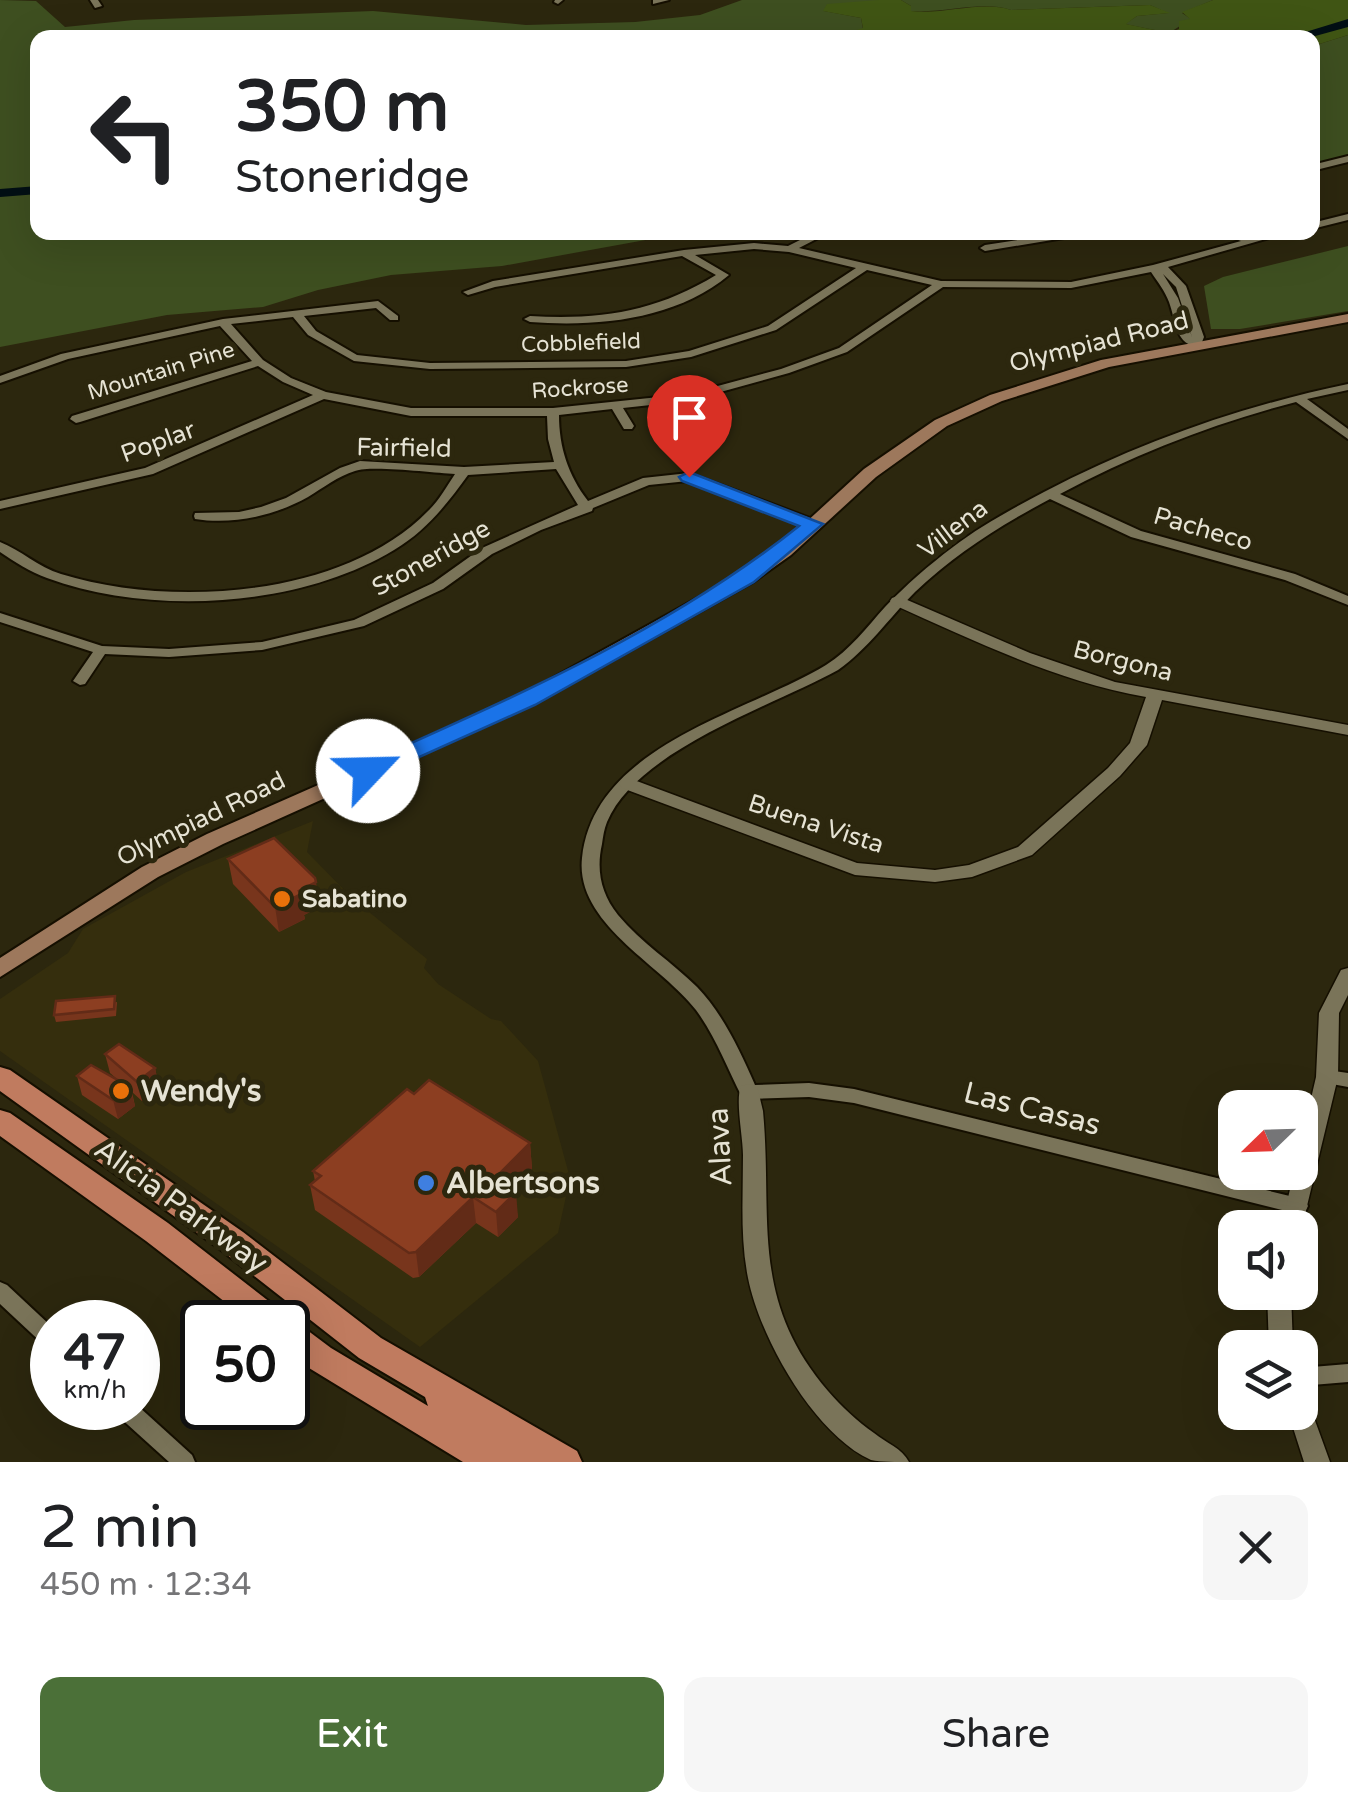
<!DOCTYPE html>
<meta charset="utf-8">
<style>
:root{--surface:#fff;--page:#f6f6f6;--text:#202124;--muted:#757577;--accent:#4b7038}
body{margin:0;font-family:"Varela Round",sans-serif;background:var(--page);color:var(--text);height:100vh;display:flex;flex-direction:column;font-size:38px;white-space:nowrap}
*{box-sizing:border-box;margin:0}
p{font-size:32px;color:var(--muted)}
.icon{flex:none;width:55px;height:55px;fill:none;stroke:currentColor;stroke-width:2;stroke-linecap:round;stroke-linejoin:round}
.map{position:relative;height:1462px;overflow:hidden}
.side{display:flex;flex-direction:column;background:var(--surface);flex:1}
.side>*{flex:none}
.banner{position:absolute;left:30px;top:30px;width:1290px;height:210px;border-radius:20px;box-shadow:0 10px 40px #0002;background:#fff;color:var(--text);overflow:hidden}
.needle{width:65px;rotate:247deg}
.buttons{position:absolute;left:1218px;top:1090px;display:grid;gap:20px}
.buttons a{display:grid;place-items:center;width:100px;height:100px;border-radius:20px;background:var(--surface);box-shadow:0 10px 40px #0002;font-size:50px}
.speed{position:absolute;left:30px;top:1300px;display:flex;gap:20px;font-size:50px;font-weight:700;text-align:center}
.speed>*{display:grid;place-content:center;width:130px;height:130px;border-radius:50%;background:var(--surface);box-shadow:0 10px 40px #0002;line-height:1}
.speed small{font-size:25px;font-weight:400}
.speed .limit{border:5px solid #111;border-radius:15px;background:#fff;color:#111}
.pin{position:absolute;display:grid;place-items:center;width:85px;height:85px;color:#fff;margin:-102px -42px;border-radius:50% 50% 50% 0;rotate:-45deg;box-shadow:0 0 10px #0007}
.pin .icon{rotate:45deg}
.me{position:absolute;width:110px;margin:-55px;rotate:66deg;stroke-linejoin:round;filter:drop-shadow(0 0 8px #0008)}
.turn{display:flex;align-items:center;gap:35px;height:210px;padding:0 40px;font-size:45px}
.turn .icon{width:130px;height:130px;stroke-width:2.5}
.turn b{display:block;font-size:70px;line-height:85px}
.round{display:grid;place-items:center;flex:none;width:105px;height:105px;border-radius:20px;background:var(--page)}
.overview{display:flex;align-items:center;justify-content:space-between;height:170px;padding:0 40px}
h1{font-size:60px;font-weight:600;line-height:75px}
.cta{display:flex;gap:20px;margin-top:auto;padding:20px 40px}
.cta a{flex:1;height:115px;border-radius:20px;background:var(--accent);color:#fff;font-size:40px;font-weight:600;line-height:115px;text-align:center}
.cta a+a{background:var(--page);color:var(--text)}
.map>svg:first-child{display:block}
.built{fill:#352e0d}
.green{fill:#3e4f20}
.forest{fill:#405514}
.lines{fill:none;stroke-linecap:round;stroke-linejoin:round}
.river{fill:#020f14;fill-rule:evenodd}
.minor-casing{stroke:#150f00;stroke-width:4}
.tertiary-casing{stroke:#150f00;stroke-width:3}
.secondary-casing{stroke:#150f00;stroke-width:4}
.primary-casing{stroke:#150f00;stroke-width:4}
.minor{fill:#7a7459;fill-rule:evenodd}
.tertiary{fill:#7a7459;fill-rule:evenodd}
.secondary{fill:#9d785c;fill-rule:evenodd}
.primary{fill:#c07b5f;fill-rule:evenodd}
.wall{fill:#78351c}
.shaded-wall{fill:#622b17}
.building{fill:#8c3e21;stroke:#622b17;stroke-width:2.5}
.route{fill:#1a73e8;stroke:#114b97;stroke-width:2.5}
.food-dot{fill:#e8710a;stroke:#2c270e;stroke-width:4}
.shop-dot{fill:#3f7fe0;stroke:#2c270e;stroke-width:4}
.labels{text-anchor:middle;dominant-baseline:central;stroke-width:10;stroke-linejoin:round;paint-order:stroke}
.far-street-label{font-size:22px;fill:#e6e3d4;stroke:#2c270e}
.street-label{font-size:25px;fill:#e6e3d4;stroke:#2c270e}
.poi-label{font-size:25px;font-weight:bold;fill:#e6e3d4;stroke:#2c270e;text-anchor:start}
.near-poi-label{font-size:30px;font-weight:bold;fill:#e6e3d4;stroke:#2c270e;text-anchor:start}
.near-street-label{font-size:30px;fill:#e6e3d4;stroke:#2c270e}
</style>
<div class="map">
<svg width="1348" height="1462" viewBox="0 0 1348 1462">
<rect width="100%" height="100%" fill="#2c270e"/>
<path class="built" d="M313 821 307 852 353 899 427 959 424 968 438 984 491 1019 501 1021 538 1061 570 1178 558 1233 420 1347 0 1051V999L68 953 83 929 186 872Z"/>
<g class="green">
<path d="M0 0 36 1 65 27 134 20 373 11 526 25 635 22 700 15 742 0H879L878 3 827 5 824 11 861 18 863 29 833 38H38V232L684 233 502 266 391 275 318 290 263 307 167 315 0 347Z"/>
<path d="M901 0H1213L1182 13 1191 19 1169 33 1125 24 1137 16 1168 13 1150 5 1011 10C982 0 943 14 911 11V6Z"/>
<path d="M1348 35V155L1313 164V46Z"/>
<path d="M1348 246V311L1240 329H1211L1204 286 1223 277Z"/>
</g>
<path class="forest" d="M879 0H901L911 6V11C944 15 982 0 1011 10L1150 5 1170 13 1137 16 1126 24 1169 33 1179 29V21L1190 19 1182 12 1213 0H1348V35L1313 46 1312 38 833 37 863 28 861 18 823 11 827 4Z"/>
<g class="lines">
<g class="river">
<path d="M1348 19V27L1308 38H1286Z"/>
<path d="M38 186V194L0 197V189Z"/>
</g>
<g class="minor-casing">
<g id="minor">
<path d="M90 0H98L102 6 95 8Z"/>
<path d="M555 0H563L558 4 554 2Z"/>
<path d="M653 0H669L653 4Z"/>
<path d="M1348 156V162L1312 171V165Z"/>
<path d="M1348 214V220L1312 229V223Z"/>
<path d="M816 232H830L799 248 941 281 1071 282 1153 265 1241 241 1217 232H1234L1252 238 1272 232H1290L1168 267 1186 286 1204 337 1200 347C1175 346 1176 321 1169 302 1165 291 1157 281 1151 272L1071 288 943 287 847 352 789 373 688 401 623 408 634 426 632 429H624L612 409 559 415C559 447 568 475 588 501L643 478 689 473 818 521 819 524 818 527H808L688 481 649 485 593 508 592 511 541 530 492 554 443 589 364 626 262 650 169 657 105 654 85 684 80 685 73 681 93 652 0 622V613L102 646 169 649 262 642 354 620 433 583 482 548 578 505 556 469 468 475C447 504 426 531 394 550 298 608 151 616 47 578 30 572 15 562 0 552V542C21 550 38 567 61 574 170 608 343 598 428 511 439 501 447 486 455 474 433 473 372 465 355 471 338 476 323 488 308 497 274 516 233 525 195 519L194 516 195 513 239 512 261 507 286 498 340 468 360 461 464 467 554 462 548 439 547 416H411L324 399 153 474 0 509V501L145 468 313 395 283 382 258 366 80 422 76 423 70 419 72 416 252 361 220 326 68 359 0 383V376L61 354 223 319 378 301 398 316V320H390L376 308 304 316 316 331 357 355 430 363 626 361 689 351 768 326 856 268 789 252 754 249 695 255 729 275C675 320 598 327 530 322L524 319 530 316C601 320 655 312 716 275L682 256 495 287 468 295 463 292 493 281 684 250 754 243 788 246ZM867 270 932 285 839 348 781 369 688 394 553 408H411L326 392 291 378 263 360 231 324 293 317 308 335 354 361 430 369 626 367 691 357 776 330ZM1163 274 1176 287 1192 337 1178 298Z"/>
<path d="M1071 232H1100L985 251 980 248 985 245Z"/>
<path d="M1348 384V390L1307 399 1348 429V439L1296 402C1214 423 1135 454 1060 494L1141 531 1295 574 1348 596V605L1285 580 1131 537 1050 499C1001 525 956 553 915 592 889 618 868 649 838 670 773 706 637 750 607 822 604 829 603 837 602 844 596 870 601 894 618 915 641 943 672 962 697 987 723 1014 740 1051 755 1085L809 1083 854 1089 1298 1198 1305 1200 1308 1206 1305 1212 1298 1214 854 1103 809 1097 749 1099 742 1097C727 1068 716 1037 696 1010 662 965 575 924 582 858 594 745 745 714 826 665 850 650 867 627 885 607 906 585 929 565 953 547 982 525 1012 509 1044 492 1140 442 1242 406 1348 384Z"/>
<path d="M1327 1070 1348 1073V1087L1321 1082 1318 1077 1321 1072Z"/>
<path d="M0 1282 7 1285 52 1327V1349L45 1346 0 1304Z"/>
<path d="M1348 1364V1382L1300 1386V1368Z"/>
<path d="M138 1406 192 1455 195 1462H169L117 1415 114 1408Z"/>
</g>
</g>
<g class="tertiary-casing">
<g id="tertiary">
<path d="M898 596 1030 653 1115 682 1348 725V735L1162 700 1147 745 1120 776 1032 855 972 877 935 882 855 875 622 788 619 784 622 780H634L857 863 935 870 969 865 1018 847 1108 768 1130 743 1146 697C1056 681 975 641 892 604L890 601 892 598Z"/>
<path d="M1348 968V995L1339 1013 1338 1077 1300 1235V1228H1281L1294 1172H1300V1146L1316 1077 1319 1013 1341 970Z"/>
<path d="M749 1084 757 1086 763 1111C773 1219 749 1299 828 1391 842 1407 857 1421 874 1433 886 1443 902 1448 909 1462 897 1462 881 1462 871 1460 814 1434 760 1338 748 1278 740 1238 743 1196 743 1155 743 1137 735 1100 741 1086Z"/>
<path d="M1267 1292H1291L1293 1348H1269Z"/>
<path d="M1300 1401 1309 1404 1330 1462H1304L1288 1412H1300Z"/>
</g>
</g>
<g class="secondary-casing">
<path id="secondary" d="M1348 314V322L1109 367 1002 401 947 426 876 477 791 555 753 582 534 704 223 844 158 877 0 977V958L142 867 207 834 520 696 741 574 779 547 864 469 935 420 990 395 1101 360Z"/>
</g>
<g class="primary-casing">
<path id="primary" d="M0 1067 10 1070 243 1232 381 1338 577 1451 582 1462H463L309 1368 288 1351V1322H251L146 1241 0 1136V1110L10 1113 168 1223 284 1313 287 1320 299 1324 331 1348 428 1406 425 1397 359 1358 221 1250 0 1091Z"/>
</g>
<use href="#minor" class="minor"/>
<use href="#tertiary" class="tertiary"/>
<use href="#secondary" class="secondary"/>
<use href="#primary" class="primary"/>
</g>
<g class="wall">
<path d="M228 859 320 907 304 915 305 919 279 932 233 884Z"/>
<path d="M117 1002 116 1016 56 1022 54 1015Z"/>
<path d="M105 1054 155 1068 159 1087 142 1101 132 1092 135 1106 118 1119 82 1095 77 1076 118 1080 110 1073Z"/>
<path d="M414 1094 530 1143 532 1169 512 1189 518 1217 498 1237 476 1223 419 1277 413 1278 315 1210 310 1185 315 1181 313 1171Z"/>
</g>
<g class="shaded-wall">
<path d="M316 882 320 907 304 915 305 919 279 932 275 907 299 891Z"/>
<path d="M155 1068 159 1087 142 1101 137 1082Z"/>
<path d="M130 1087 135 1106 118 1119 113 1100Z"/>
<path d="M530 1143 532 1169 497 1203 495 1178Z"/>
<path d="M516 1192 518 1217 498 1237 496 1212Z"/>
<path d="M473 1197 476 1223 419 1277 416 1252Z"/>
</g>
<g class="building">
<path d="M274 838 315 878 316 882 299 891 301 894 275 907 228 859Z"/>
<path d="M115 996 114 1009 54 1015 56 1001Z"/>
<path d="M119 1044 155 1068 137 1082 105 1054Z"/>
<path d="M91 1065 130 1087 113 1100 77 1076Z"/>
<path d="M429 1080 530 1143 495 1178 516 1192 496 1212 473 1197 416 1252 409 1253 310 1185 321 1176 313 1171 407 1089 414 1094Z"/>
</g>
<path class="route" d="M689 472 823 524 754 582 535 705 377 776H360L357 771 360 766C512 698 669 630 799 526L682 481 679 477Z"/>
<g class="food-dot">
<circle cx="282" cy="899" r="10"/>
<circle cx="121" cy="1091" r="10"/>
</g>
<circle class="shop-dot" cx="426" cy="1183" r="10"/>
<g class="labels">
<g class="far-street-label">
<text transform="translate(581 343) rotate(-2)">Cobblefield</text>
<text transform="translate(161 371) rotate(-17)">Mountain Pine</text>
<text transform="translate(580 388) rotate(-4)">Rockrose</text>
</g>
<g class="street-label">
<text transform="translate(1099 342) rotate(-14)">Olympiad Road</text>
<text transform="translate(158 442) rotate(-20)">Poplar</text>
<text transform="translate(404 448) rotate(1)">Fairfield</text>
<text transform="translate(953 529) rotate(-37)">Villena</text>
<text transform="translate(1203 529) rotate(16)">Pacheco</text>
<text transform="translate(431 558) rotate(-29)">Stoneridge</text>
<text transform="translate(1123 661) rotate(14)">Borgona</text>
<text transform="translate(201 819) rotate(-26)">Olympiad Road</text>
<text transform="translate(816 824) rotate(18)">Buena Vista</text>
</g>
<g class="poi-label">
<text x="302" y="899">Sabatino</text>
</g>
<g class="near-poi-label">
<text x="141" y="1091">Wendy's</text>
<text x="446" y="1183">Albertsons</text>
</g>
<g class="near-street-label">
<text transform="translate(1032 1109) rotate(14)">Las Casas</text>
<text transform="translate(720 1147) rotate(-93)">Alava</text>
<text transform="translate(181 1206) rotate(36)">Alicia Parkway</text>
</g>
</g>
</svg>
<div class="buttons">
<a><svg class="needle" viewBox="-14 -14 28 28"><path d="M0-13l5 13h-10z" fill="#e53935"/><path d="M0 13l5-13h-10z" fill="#757577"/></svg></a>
<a><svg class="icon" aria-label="sound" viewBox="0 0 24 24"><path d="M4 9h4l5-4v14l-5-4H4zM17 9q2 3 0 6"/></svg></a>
<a><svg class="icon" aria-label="layers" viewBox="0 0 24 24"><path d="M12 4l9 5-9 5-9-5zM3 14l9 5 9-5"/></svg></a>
</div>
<div class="speed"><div>47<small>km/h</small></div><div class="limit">50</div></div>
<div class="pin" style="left:689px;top:477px;background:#d93025"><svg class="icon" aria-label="arrive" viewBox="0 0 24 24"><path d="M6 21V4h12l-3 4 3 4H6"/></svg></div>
<svg class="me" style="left:368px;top:771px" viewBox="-20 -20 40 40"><circle r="19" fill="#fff"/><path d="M0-13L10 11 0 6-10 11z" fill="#1a73e8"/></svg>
<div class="banner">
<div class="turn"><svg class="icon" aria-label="left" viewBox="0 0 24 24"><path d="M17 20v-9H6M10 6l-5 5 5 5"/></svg><div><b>350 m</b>Stoneridge</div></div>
</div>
</div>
<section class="side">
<div class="overview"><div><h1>2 min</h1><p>450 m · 12:34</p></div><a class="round"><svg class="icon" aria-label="close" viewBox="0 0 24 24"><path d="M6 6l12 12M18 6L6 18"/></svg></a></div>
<div class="cta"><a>Exit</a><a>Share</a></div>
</section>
